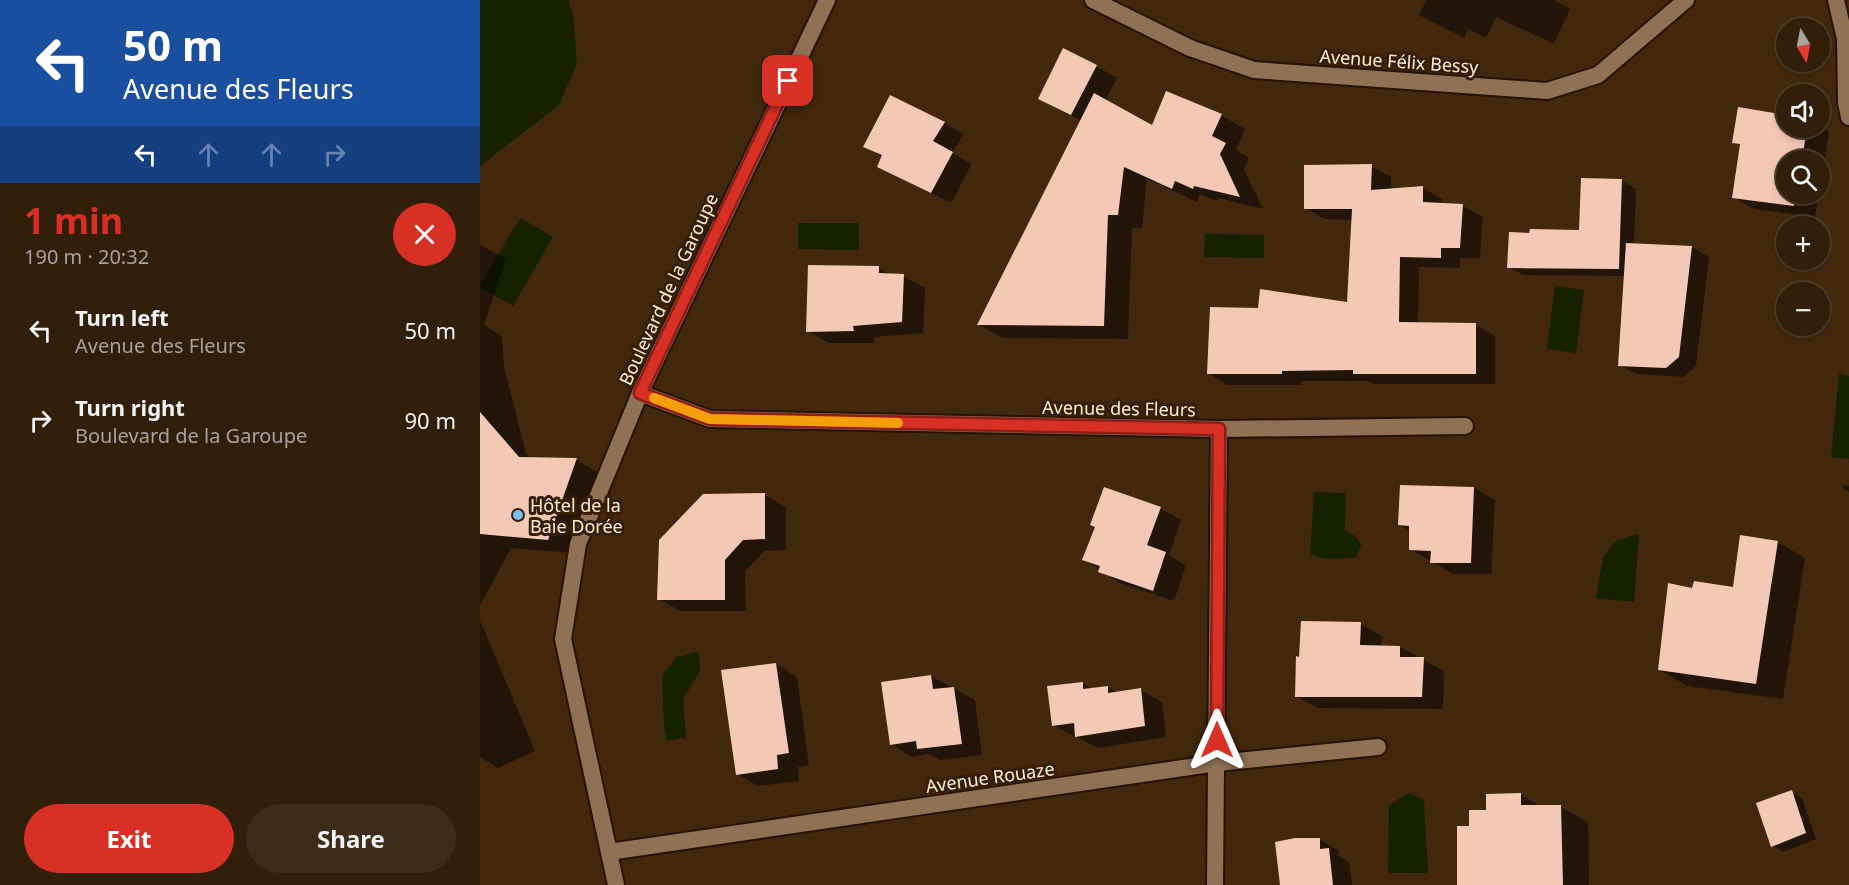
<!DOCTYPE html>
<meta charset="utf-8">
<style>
:root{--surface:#321f0a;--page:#3d2c18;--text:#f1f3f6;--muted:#a8a29c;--line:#4d3d2b;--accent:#d93025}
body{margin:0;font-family:"Noto Sans",sans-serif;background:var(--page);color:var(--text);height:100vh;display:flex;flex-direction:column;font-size:22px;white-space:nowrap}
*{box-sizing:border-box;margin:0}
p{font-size:20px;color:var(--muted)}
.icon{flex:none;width:33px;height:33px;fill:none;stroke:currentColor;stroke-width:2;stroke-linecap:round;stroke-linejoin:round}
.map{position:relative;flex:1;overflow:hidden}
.panel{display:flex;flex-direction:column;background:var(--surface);width:480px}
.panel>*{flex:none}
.hud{background:#1a4fa0;color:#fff;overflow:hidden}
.needle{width:39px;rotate:170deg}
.buttons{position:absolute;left:1296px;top:18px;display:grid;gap:12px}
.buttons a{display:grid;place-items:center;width:54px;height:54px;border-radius:50%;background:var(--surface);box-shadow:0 3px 9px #0003,0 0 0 2px var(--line);font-size:30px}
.pin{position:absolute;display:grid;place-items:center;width:51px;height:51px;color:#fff;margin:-26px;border-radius:12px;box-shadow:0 3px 9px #0006}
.me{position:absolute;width:66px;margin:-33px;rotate:0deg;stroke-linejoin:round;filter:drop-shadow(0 0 4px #0008)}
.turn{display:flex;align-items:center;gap:21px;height:126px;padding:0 24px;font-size:27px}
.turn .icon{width:78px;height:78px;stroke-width:2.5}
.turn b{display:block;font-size:42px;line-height:51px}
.lanes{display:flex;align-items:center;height:57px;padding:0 24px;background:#0003;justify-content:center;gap:30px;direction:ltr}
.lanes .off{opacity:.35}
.round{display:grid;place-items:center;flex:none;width:63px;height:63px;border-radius:32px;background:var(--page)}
.overview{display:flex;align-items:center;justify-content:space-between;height:102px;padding:0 24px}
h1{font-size:36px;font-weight:700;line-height:45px;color:var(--accent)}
.primary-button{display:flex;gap:12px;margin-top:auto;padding:12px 24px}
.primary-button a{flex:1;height:69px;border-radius:36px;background:var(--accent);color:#fff;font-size:24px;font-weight:700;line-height:69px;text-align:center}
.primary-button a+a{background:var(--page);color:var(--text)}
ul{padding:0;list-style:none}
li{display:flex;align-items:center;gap:18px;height:90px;padding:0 24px}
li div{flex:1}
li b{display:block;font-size:22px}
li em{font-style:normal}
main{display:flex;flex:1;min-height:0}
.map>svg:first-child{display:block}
.water{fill:#172100}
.shadow{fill:#0007}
.building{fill:#f3c9b6}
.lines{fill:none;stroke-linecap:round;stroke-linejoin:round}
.service-casing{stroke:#251301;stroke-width:20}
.minor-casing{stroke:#251301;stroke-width:20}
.tertiary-casing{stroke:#251301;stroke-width:20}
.service{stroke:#8f7256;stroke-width:16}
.minor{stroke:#8f7256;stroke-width:16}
.tertiary{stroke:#8f7256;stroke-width:16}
.route-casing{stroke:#8d1f18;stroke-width:15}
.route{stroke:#d93025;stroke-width:10}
.slow{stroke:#f59e0b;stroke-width:10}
.poi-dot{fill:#7abff8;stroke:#381f04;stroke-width:2}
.labels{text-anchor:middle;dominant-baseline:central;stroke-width:6;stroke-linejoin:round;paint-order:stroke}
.street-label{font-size:18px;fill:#feedde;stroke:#381f04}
.poi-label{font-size:18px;fill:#feedde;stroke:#381f04;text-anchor:start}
</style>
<main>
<section class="panel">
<div class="hud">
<div class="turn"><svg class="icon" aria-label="left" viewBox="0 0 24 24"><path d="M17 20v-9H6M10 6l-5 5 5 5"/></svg><div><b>50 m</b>Avenue des Fleurs</div></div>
<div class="lanes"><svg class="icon" aria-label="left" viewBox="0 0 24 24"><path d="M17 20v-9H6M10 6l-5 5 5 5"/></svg><svg class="icon off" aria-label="ahead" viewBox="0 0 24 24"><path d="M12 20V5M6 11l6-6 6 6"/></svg><svg class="icon off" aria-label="ahead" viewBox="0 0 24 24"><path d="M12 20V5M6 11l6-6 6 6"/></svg><svg class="icon off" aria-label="right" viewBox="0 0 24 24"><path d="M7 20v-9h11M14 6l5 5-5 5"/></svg></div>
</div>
<div class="overview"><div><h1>1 min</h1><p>190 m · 20:32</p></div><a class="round" style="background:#d93025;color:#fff"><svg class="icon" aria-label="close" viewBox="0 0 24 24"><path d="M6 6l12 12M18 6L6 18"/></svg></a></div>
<ul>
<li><svg class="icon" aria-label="left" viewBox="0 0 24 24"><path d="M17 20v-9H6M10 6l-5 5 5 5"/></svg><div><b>Turn left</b><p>Avenue des Fleurs</p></div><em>50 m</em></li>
<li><svg class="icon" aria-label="right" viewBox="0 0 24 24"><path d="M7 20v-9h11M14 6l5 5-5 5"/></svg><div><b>Turn right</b><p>Boulevard de la Garoupe</p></div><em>90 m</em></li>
</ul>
<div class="primary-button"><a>Exit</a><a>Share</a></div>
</section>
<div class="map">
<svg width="1369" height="885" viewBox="0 0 1369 885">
<rect width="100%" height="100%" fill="#42290e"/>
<g class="water">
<path d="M0 0H88L93 13 97 64 79 105 0 166Z"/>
<path d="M40 218 73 237 33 306 0 287V285Z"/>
<path d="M318 223H379V250L318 249Z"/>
<path d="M725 234 784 235V258L724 257Z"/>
<path d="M1075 286 1104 290 1096 353 1067 349Z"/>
<path d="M1359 374 1369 376V459L1351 457Z"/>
<path d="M834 492 866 493 865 530 875 536 881 545 876 558 848 559 830 555Z"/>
<path d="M1159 534 1154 602 1116 598 1123 558 1135 541Z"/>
<path d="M219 652 220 671 203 699 206 738 187 741 184 726 182 677 196 657Z"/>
<path d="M929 793 944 800 948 873H908L909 805Z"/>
</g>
<g class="shadow">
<path d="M946 0H1074L1090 9 1074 44 1016 17 1006 38 988 29 984 38 939 15Z"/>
<path d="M616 66 637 78 625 101 673 127 687 93 742 116 765 129 756 150 769 158 764 169 783 209 738 198 737 201 720 194 717 202 667 179 662 228H652L648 339 523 338 499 325 602 121 560 99Z"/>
<path d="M1259 109 1306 116V128L1340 127 1349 132 1340 191V160H1306V194H1339L1335 217 1274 209 1253 197 1261 146 1254 142Z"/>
<path d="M464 123 484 134 472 153 492 164 471 203 398 167 403 157 385 146Z"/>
<path d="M891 166 911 177V190L943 188 962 199 963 205 983 206 1003 217 1000 258H980V268L939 267 938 324 996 325 1015 336V384H894L888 381H821V385H748L729 374 780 309 868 304 873 220 845 219 825 208Z"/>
<path d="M1142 181 1156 189 1154 245 1212 247 1229 257 1216 366 1204 377 1156 374 1139 365 1145 276 1043 275 1029 267 1101 231Z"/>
<path d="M0 245 26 259 4 325 22 336 24 367 46 453 51 458 97 460 121 474 93 553 31 548 0 606Z"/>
<path d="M399 268 412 275 423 276 445 288 443 333 394 337V343H349L328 331Z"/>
<path d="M1363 485 1369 486V492L1362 488Z"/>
<path d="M994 488 1015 500 1011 574H973L930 549V531L920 525Z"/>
<path d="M285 495 306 507V550L284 551 265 572 266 611H200L179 599Z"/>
<path d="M680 508 701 520 689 555 706 566 694 601 640 583 604 560Z"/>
<path d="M1298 542 1325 558 1303 699 1207 686 1179 670 1214 590 1254 588Z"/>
<path d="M0 620 55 751 18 768 0 757Z"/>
<path d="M881 624 902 636 901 647H920L964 671 963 709 837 708 816 696 820 658Z"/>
<path d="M296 664 317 677 329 765 318 767 319 781 278 786 257 774Z"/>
<path d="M451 676 495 700 502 755 460 760 448 754 432 757 411 744Z"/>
<path d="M602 683 613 689 628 687 638 693 661 690 682 702 686 737 618 748 573 725Z"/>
<path d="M1311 792 1322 798 1336 839 1303 852 1293 846Z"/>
<path d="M1041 795 1062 807H1081L1108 822 1109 885H979L990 827 1008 811Z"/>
<path d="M839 839 859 851V856L869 862 872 885H801Z"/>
</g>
<g class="building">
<path d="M583 48 617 65 591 115 558 99Z"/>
<path d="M686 91 742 114 732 136 746 143 740 154 760 197 714 186 713 189 695 181 692 189 644 167 638 215H628L624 326 497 325 614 93 672 125Z"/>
<path d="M410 95 465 122 453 141 473 152 451 193 397 167 402 155 383 147Z"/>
<path d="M1258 107 1306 115V128H1327L1322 160H1306V194H1316L1314 206 1252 198 1260 144 1252 143Z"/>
<path d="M892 164 891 190 943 186V202L983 204 980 248H961V258L920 257 919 322 996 323V374H873V370L802 371V374H727L730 307 778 308 780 289 867 302 872 209H824V165Z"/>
<path d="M1101 178 1142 179 1139 269 1027 268 1029 232 1049 233 1050 229 1099 230Z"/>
<path d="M1146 243 1212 246 1199 357 1186 368 1138 366Z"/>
<path d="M328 265 399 266V273L424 274 422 322 373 326 374 331 326 332Z"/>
<path d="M0 412 39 457 97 458 68 540 0 534Z"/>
<path d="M920 485 994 487 991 563H950L951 551 929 550V526L918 525Z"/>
<path d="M624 487 681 507 667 545 686 552 673 591 618 572 620 566 602 560 615 527 610 525Z"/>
<path d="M285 493V539L263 540 245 560V600H177L179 540 223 494Z"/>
<path d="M1260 535 1298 541 1276 684 1178 670 1188 583 1212 588 1214 581 1253 587Z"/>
<path d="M821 621 881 622 880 645 920 646V657H944L942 697H815L816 656 819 657Z"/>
<path d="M296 663 309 753 297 755 298 769 256 775 241 670Z"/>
<path d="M451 675 453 689 474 687 482 744 437 749 436 741 410 745 401 682Z"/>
<path d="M603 682V689L628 686V693L661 688 665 726 595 737 594 723 572 726 567 686Z"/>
<path d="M1312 790 1326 833 1291 847 1276 803Z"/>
<path d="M1041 793V805H1081L1083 885H977V826H989V810H1006V794Z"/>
<path d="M815 838H840V849L849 848 853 885H800L795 842Z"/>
</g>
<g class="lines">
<g class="service-casing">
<path id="service" d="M739 429 985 426"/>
</g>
<g class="minor-casing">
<g id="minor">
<path d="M613 0 710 48 774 70 1067 91 1118 75 1206 0"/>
<path d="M1356 0 1365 39 1366 103 1369 117"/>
<path d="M160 393 230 419 739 429 735 885"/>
<path d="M129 852 737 763 898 747"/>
</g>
</g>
<g class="tertiary-casing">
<path id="tertiary" d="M136 885 83 639 98 544 160 393 347 0"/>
</g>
<use href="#service" class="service"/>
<use href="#minor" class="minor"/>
<use href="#tertiary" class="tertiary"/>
</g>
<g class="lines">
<g class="route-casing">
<path id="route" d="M308 81 160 393 230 419 739 429 737 740"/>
</g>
<use href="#route" class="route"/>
<path class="slow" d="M174 398 230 419 418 423"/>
</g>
<circle class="poi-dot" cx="38" cy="515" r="6"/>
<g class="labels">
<g class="street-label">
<text transform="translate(919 61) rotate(4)">Avenue Félix Bessy</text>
<text transform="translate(188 289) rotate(-65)">Boulevard de la Garoupe</text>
<text transform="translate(639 408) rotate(1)">Avenue des Fleurs</text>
<text transform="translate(510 777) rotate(-8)">Avenue Rouaze</text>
</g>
<g class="poi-label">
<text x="50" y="505">Hôtel de la<tspan x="50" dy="21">Baie Dorée</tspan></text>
</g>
</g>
</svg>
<div class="buttons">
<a><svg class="needle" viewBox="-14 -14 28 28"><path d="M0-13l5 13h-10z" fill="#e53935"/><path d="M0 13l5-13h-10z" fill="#a8a29c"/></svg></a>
<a><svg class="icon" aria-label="sound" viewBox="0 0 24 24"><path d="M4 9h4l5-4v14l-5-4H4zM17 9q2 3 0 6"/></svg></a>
<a><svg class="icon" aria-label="search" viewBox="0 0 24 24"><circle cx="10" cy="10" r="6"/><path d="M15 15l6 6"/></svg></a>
<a>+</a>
<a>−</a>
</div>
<div class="pin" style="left:308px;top:81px;background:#d93025"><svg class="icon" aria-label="arrive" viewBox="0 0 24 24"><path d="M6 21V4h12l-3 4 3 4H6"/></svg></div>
<svg class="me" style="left:737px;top:740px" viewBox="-20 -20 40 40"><path d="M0-17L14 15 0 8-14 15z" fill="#d93025" stroke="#fff" stroke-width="4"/></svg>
</div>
</main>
